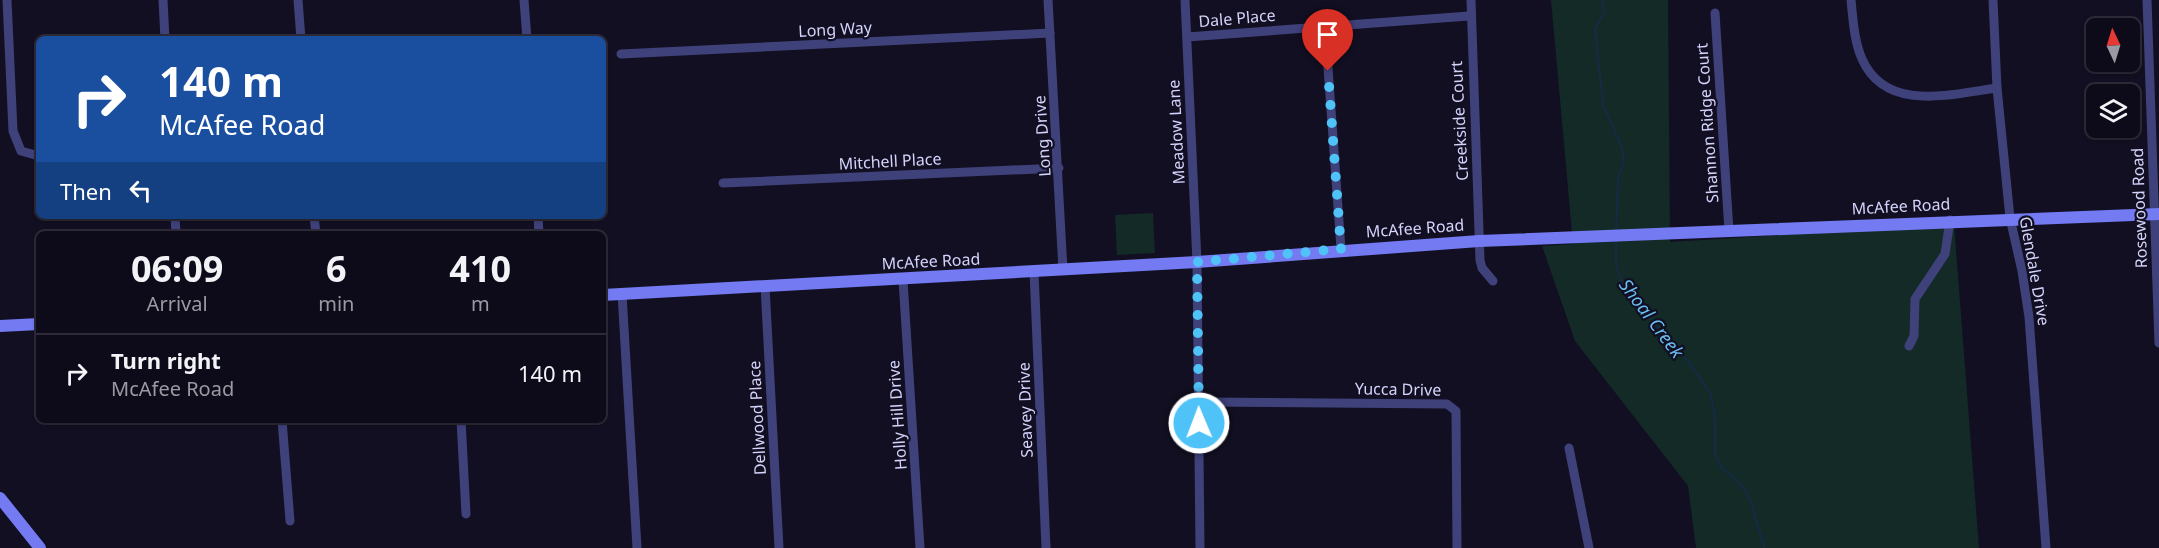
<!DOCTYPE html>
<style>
:root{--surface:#0d0b19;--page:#1b1926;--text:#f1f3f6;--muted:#9a9ba2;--line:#2d2b38}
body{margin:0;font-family:"Noto Sans",sans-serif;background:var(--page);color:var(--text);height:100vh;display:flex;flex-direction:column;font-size:22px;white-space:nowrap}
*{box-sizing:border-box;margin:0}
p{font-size:20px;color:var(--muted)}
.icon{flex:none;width:33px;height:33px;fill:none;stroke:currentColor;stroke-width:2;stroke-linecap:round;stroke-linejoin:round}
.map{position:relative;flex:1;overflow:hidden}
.side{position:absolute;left:36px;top:231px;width:570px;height:192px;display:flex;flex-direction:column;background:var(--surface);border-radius:9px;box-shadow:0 2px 4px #0004,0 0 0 2px var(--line)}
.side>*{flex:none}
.banner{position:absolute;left:36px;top:36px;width:570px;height:183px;border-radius:9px;box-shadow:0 2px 4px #0004,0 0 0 2px var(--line);background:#1a4fa0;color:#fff;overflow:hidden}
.needle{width:39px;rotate:356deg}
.tools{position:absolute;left:2086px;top:18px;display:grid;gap:12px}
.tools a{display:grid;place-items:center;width:54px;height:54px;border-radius:9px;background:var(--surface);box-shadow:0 2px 4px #0004,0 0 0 2px var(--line);font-size:30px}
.pin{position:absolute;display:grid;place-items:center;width:51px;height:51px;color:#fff;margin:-62px -26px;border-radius:50% 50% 50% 0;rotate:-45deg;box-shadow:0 0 6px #0007}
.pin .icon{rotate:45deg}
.me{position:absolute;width:66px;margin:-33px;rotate:359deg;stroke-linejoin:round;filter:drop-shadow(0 0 4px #0008)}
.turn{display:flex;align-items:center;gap:21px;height:126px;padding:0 24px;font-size:27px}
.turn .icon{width:78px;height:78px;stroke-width:2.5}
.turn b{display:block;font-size:42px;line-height:51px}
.then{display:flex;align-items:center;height:57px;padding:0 24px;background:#0003;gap:12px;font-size:22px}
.eta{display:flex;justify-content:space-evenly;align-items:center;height:102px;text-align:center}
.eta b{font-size:36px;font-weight:700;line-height:42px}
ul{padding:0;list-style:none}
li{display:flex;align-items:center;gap:18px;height:78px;padding:0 24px;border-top:2px solid var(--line)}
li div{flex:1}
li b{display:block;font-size:22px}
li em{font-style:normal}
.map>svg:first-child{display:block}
.green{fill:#132a27}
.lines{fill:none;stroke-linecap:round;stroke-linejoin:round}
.stream{stroke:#142b46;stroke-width:2}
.street{stroke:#3f417b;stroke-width:9}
.secondary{stroke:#737af2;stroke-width:12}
.route{stroke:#4fc3f7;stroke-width:10;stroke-dasharray:0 18}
.labels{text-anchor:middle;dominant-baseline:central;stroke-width:4.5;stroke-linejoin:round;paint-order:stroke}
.street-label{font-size:16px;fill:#d4d3fb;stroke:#110f21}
.water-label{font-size:18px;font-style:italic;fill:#6abef2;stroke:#110f21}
</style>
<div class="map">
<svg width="2159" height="548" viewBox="0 0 2159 548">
<rect width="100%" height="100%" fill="#110f21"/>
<g class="green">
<path d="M1551 0H1668L1670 242 1954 224 1979 548H1696L1688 486 1575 341 1542 246 1573 244Z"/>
<path d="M1153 213 1155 253 1117 255 1115 215Z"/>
</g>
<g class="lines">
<g class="stream">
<path d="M1603 0 1604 12 1595 29 1603 105 1622 148 1624 161 1618 177 1616 232"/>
<path d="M1616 241V264L1622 284 1691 365 1711 395 1715 419V454L1721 467 1741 484 1752 504 1764 548"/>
</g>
<g class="street">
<path d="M7 0 13 131 21 151 39 156"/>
<path d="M163 0 165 39"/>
<path d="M298 0 301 39"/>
<path d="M524 0 527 39"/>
<path d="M1048 0 1063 270"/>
<path d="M1185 0 1197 262 1200 548"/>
<path d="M1471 0 1480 260 1482 268 1493 281"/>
<path d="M1851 0C1853 19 1854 41 1862 59 1886 113 1951 94 1997 88"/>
<path d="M1993 0 1997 88 2010 218 2022 271 2029 317 2046 548"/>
<path d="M2147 0 2159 343"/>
<path d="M1715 13 1729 231"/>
<path d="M1325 26 1341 249"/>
<path d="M1187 37 1469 16"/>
<path d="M621 54 1050 33"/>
<path d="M723 183 1059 168"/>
<path d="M175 216 176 234"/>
<path d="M314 216 316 234"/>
<path d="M538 216 539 234"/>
<path d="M1034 272 1046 548"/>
<path d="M903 280 920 548"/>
<path d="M765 286 779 548"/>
<path d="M622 294 637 548"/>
<path d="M1909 346 1914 336 1915 299 1945 254 1950 220"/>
<path d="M1199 402 1447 404 1456 411 1457 548"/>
<path d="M282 420 290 521"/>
<path d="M461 420 466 514"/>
<path d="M1569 448 1589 548"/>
</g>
<g class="secondary">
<path d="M603 295 1197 262 1479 241 2159 214"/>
<path d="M0 326 39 324"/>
<path d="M0 498 40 548"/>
</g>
</g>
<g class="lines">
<path class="route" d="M1199 423 1197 262 1341 249 1328 71"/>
</g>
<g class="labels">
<g class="street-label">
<text transform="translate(1237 18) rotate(-5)">Dale Place</text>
<text transform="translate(835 29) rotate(-3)">Long Way</text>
<text transform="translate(1459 121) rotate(-93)">Creekside Court</text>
<text transform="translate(1707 123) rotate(-94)">Shannon Ridge Court</text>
<text transform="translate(1176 132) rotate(-93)">Meadow Lane</text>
<text transform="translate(1042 136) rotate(-94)">Long Drive</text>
<text transform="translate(890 161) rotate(-3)">Mitchell Place</text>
<text transform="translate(1901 206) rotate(-3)">McAfee Road</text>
<text transform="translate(2139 208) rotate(-92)">Rosewood Road</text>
<text transform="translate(1415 228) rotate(-4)">McAfee Road</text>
<text transform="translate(931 261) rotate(-3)">McAfee Road</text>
<text transform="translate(2035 271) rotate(80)">Glendale Drive</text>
<text transform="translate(1398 389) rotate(1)">Yucca Drive</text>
<text transform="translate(1025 410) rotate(-92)">Seavey Drive</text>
<text transform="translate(897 415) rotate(-94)">Holly Hill Drive</text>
<text transform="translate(757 418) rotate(-93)">Dellwood Place</text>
</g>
<g class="water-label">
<text transform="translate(1652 318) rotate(53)">Shoal Creek</text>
</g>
</g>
</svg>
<div class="tools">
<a><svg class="needle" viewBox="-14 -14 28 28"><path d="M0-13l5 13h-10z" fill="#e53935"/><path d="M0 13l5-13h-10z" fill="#9a9ba2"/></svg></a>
<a><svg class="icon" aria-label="layers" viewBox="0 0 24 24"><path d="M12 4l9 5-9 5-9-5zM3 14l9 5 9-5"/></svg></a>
</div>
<div class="pin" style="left:1328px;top:71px;background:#d93025"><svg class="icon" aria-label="arrive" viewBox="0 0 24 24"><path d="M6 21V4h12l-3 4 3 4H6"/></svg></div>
<svg class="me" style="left:1199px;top:423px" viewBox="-20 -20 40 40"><circle r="17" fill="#4fc3f7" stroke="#fff" stroke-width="3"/><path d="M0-11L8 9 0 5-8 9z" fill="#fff"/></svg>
<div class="banner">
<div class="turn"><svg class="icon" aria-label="right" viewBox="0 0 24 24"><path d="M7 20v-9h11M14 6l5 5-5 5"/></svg><div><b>140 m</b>McAfee Road</div></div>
<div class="then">Then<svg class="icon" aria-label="left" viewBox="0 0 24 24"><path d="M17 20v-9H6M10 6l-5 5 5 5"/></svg></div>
</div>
<section class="side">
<div class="eta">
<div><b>06:09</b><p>Arrival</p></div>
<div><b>6</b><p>min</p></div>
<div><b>410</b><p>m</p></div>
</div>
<ul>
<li><svg class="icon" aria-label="right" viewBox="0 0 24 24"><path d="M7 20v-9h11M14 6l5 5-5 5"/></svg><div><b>Turn right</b><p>McAfee Road</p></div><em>140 m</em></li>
</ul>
</section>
</div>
